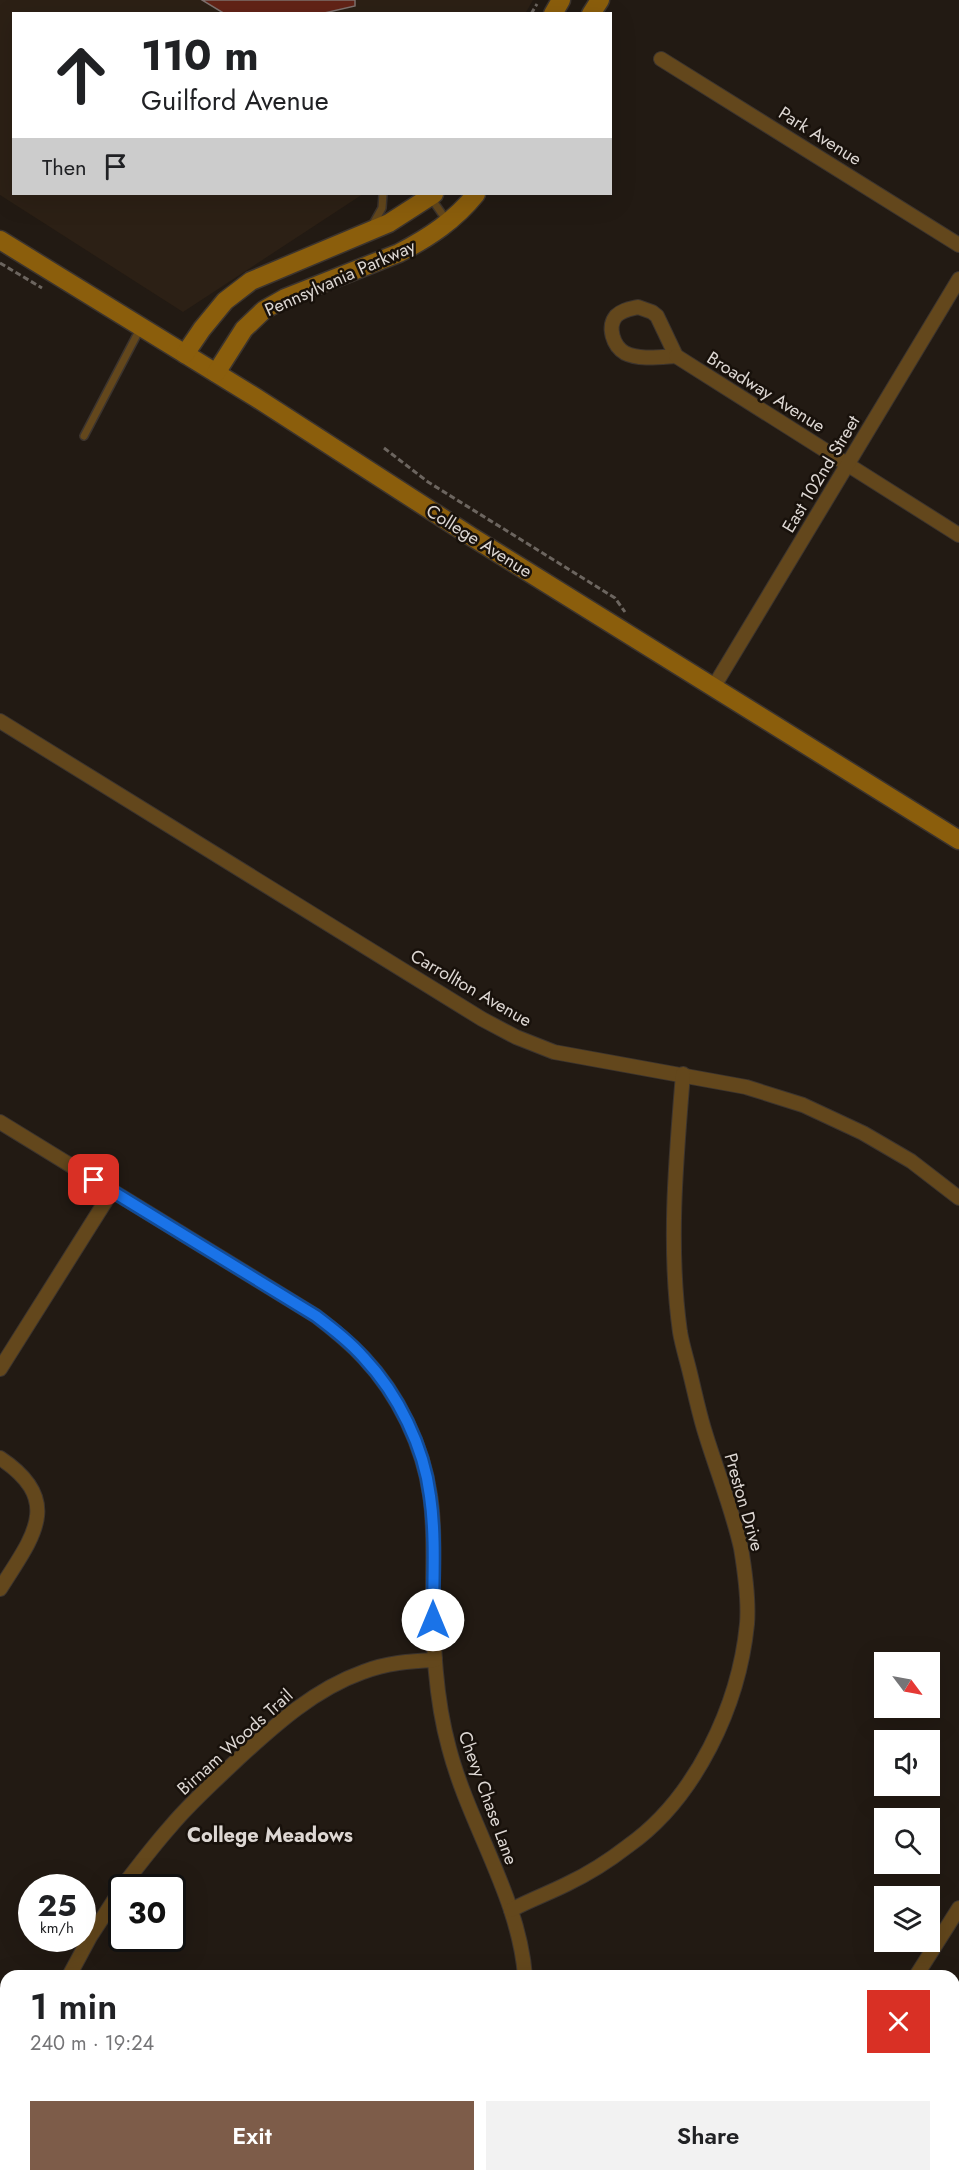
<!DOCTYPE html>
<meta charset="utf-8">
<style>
:root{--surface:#fff;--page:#f2f2f2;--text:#202124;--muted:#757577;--accent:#7d5c49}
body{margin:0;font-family:Jost,sans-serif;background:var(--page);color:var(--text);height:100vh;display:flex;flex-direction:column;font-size:22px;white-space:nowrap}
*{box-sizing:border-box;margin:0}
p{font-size:20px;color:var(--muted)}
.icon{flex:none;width:33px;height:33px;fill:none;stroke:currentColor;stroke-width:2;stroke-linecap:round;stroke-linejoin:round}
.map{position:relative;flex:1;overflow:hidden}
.details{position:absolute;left:0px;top:1970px;width:960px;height:212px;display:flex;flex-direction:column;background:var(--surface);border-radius:18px 18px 0 0;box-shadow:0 6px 24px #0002}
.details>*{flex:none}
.banner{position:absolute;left:12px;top:12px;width:600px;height:183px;border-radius:0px;box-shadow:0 6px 24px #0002;background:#fff;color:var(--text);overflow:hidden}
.needle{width:39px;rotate:122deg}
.buttons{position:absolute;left:874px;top:1652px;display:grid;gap:12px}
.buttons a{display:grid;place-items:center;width:66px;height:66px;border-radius:0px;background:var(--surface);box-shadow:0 6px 24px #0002;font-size:30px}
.speed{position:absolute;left:18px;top:1874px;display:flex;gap:12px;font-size:30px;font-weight:700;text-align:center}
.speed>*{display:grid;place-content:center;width:78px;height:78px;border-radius:50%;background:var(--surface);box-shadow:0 6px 24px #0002;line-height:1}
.speed small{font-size:15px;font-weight:400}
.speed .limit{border:3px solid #111;border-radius:9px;background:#fff;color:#111}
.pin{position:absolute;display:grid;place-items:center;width:51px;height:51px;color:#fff;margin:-26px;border-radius:12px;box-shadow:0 3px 9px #0006}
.me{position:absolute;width:66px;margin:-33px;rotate:0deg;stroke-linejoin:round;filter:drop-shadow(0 0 4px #0008)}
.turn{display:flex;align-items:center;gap:21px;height:126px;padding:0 30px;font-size:27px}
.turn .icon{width:78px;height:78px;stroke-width:2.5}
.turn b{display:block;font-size:42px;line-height:51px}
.then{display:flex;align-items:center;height:57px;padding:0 30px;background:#0003;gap:12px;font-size:22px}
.round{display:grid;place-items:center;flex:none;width:63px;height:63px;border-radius:0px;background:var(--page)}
.headline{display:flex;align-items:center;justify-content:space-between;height:102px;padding:0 30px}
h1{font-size:36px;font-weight:600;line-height:45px}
.cta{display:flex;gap:12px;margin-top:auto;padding:12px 30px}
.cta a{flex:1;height:69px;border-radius:0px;background:var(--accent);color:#fff;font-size:24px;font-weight:600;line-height:69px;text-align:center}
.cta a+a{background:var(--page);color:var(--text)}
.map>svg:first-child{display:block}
.built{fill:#2c2015}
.building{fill:#622317;stroke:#7e716e;stroke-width:1.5}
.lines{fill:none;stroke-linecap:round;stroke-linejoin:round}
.service-casing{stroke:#3c342e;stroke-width:10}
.minor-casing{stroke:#3c342e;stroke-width:16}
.secondary-casing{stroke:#3c342e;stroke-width:21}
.path{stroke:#6c655f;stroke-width:3;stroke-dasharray:6 3;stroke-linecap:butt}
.service{stroke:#63471c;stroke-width:7}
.minor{stroke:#63471c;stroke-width:14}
.secondary{stroke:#8b5e0c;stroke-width:18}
.route-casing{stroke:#114b97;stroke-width:15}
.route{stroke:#1a73e8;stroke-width:10}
.labels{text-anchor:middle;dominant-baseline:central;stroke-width:5;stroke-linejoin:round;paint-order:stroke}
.street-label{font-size:18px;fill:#ddd7d3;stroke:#18110b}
.neighbourhood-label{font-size:20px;font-weight:bold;fill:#ddd7d3;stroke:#18110b}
</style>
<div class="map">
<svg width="959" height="2180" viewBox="0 0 959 2180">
<rect width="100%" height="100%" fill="#221a13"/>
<path class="built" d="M0 0H533L525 14H14V194H363L183 312 0 195Z"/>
<path class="building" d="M202 0H355V6L320 14H225Z"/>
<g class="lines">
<g class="service-casing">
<g id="service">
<path d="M431 198 447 221"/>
<path d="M373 224 382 208 383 194"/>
<path d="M84 436 141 327"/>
</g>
</g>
<g class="minor-casing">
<g id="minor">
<path d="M661 59 959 245"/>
<path d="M638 307 652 312 657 316 676 356C660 357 639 360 625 353 613 346 607 327 616 316 622 310 630 309 638 307Z"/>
<path d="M676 356 959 535"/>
<path d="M713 688 959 279"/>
<path d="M0 721 482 1019 516 1037 554 1052 746 1087 803 1105 863 1133 911 1161 959 1198"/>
<path d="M0 1122 316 1316C333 1329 349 1342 364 1358 398 1394 423 1446 430 1495 435 1526 433 1559 433 1591 433 1644 435 1697 449 1748 469 1825 519 1897 525 1976"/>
<path d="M0 1369 112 1191"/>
<path d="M0 1458C65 1501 32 1538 0 1589"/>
<path d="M122 1887C138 1866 154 1845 171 1826 191 1802 216 1780 239 1758 276 1724 315 1689 363 1672 386 1663 410 1661 435 1660"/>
<path d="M511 1910C530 1900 549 1893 567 1884 588 1874 610 1860 628 1846 696 1798 739 1705 747 1624 749 1600 745 1572 741 1548 732 1508 716 1469 704 1429 698 1409 694 1389 689 1369 686 1357 682 1344 680 1332 668 1247 676 1159 683 1074"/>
<path d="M69 1976 90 1937 122 1888"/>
<path d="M916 1976 959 1908"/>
<path d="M3 2180 6 2153"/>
<path d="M406 2180 413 2175"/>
<path d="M795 2180 798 2175"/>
</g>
</g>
<g class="secondary-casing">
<g id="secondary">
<path d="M553 14 561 0"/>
<path d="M591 14 600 0"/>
<path d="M0 240 255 397 472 537 959 840"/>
<path d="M185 354 202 329 225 301 251 281 389 223 434 194"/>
<path d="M216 373 244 329 264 310 285 298 399 253C430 237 455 220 476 194"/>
</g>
</g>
<g class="path">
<path d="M531 14 537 4"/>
<path d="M0 263 42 288"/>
<path d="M384 448 428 482 615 598 625 612"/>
</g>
<use href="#service" class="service"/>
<use href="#minor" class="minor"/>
<use href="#secondary" class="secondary"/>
</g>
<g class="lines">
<g class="route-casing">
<path id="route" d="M94 1180 316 1316C333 1329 350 1342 364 1358 398 1394 424 1447 430 1496 436 1537 433 1579 433 1620"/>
</g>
<use href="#route" class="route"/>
</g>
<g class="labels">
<g class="street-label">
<text transform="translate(820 136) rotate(32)">Park Avenue</text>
<text transform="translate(340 278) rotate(-24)">Pennsylvania Parkway</text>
<text transform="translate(766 392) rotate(32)">Broadway Avenue</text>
<text transform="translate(821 474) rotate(-59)">East 102nd Street</text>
<text transform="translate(479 541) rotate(32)">College Avenue</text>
<text transform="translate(471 988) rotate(30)">Carrollton Avenue</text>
<text transform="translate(744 1502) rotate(74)">Preston Drive</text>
<text transform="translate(235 1742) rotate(-42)">Birnam Woods Trail</text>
<text transform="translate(488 1798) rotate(70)">Chevy Chase Lane</text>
</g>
<g class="neighbourhood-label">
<text x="270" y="1835">College Meadows</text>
</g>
</g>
</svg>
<div class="buttons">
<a><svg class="needle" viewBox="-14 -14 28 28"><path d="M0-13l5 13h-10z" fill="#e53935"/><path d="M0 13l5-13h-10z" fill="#757577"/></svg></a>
<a><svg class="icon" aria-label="sound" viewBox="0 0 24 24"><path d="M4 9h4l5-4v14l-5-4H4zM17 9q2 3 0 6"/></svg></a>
<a><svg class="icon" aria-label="search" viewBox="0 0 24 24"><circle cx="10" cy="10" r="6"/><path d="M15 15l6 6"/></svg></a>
<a><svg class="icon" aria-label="layers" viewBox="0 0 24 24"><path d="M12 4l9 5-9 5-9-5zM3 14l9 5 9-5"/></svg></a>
</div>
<div class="speed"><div>25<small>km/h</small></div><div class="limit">30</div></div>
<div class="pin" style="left:94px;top:1180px;background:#d93025"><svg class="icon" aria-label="arrive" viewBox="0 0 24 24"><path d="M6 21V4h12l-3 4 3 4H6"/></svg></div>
<svg class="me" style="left:433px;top:1620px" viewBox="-20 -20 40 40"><circle r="19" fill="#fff"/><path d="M0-13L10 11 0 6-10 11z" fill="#1a73e8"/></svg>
<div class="banner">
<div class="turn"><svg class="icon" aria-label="ahead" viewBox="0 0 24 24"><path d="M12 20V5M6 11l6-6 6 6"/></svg><div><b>110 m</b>Guilford Avenue</div></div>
<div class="then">Then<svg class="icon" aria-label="arrive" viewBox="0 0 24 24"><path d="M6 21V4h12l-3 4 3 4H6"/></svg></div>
</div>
<section class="details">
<div class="headline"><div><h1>1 min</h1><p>240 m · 19:24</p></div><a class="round" style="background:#d93025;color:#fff"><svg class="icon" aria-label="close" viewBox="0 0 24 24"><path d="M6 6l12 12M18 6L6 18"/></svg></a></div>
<div class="cta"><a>Exit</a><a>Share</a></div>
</section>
</div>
